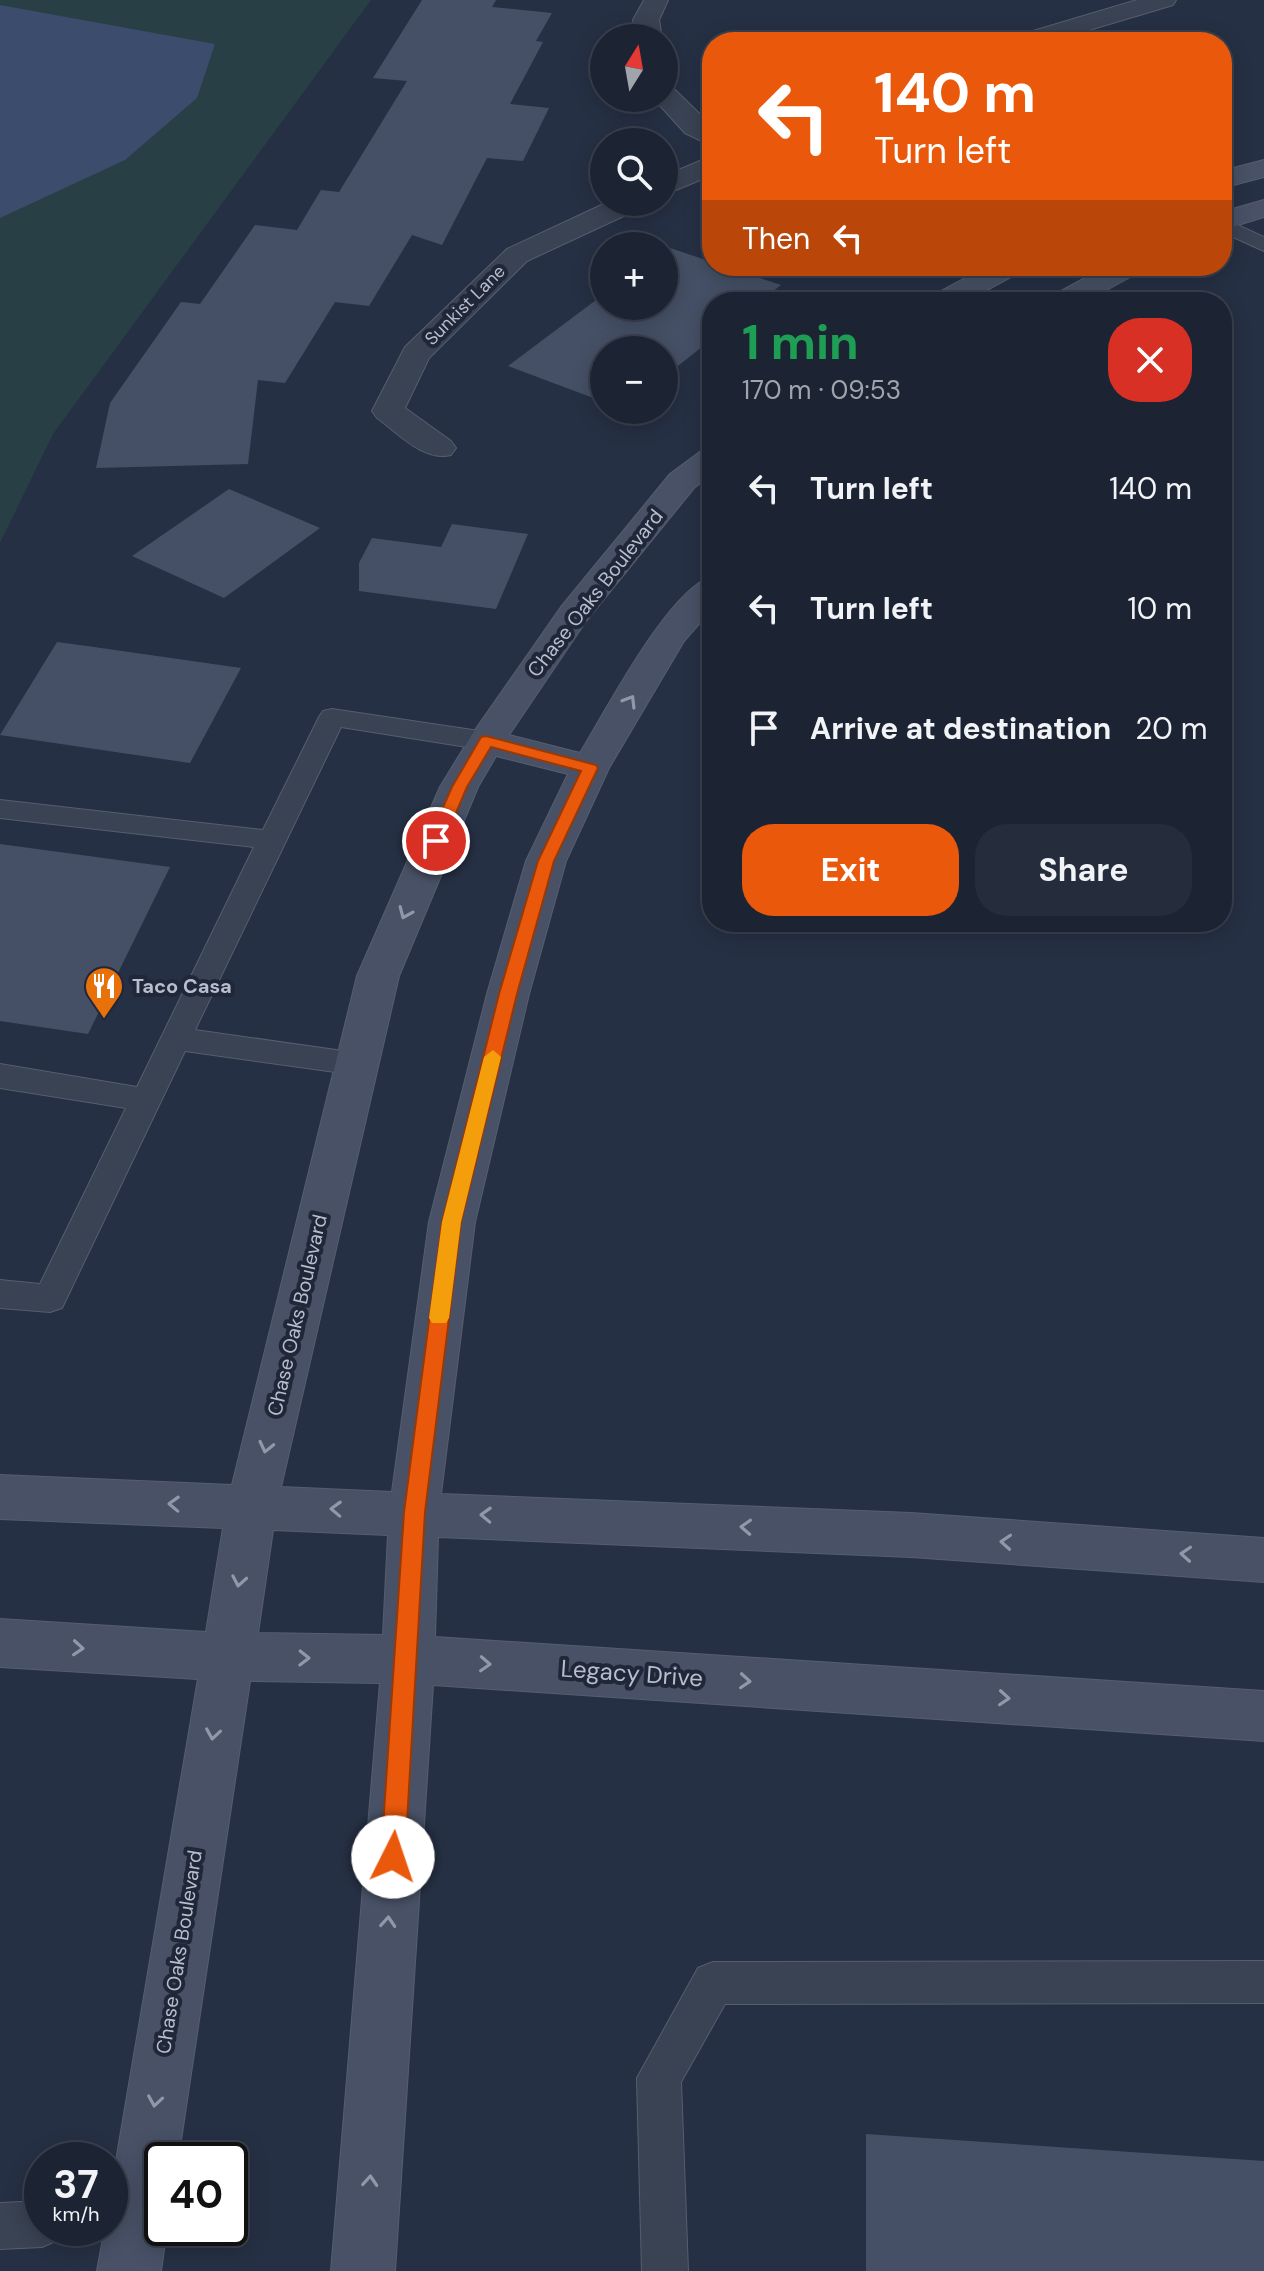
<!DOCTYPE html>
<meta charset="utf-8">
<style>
:root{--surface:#1c2433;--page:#252c3b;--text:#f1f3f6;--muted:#a0a4ac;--line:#3a414e;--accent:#ea580c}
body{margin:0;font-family:"DM Sans",sans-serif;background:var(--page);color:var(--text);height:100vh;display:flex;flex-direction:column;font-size:30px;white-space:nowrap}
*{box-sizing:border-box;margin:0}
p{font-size:26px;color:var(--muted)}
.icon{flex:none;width:44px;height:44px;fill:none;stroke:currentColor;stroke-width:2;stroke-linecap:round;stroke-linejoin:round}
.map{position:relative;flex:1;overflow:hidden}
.drawer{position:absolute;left:702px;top:292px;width:530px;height:640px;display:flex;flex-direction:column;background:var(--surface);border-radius:32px;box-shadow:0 4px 20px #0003,0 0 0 2px var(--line)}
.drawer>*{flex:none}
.top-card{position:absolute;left:702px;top:32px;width:530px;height:244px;border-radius:32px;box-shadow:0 4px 20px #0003,0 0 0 2px var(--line);background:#ea580c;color:#fff;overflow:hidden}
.needle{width:52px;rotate:11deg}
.buttons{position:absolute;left:590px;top:24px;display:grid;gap:16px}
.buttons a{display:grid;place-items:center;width:88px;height:88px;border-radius:50%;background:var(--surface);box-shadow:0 4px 20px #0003,0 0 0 2px var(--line);font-size:40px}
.speed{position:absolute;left:24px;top:2142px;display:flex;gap:16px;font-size:40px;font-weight:700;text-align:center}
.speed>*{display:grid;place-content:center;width:104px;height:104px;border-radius:50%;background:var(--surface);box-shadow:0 4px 20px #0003,0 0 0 2px var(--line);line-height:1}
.speed small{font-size:20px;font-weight:400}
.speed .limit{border:4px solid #111;border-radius:12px;background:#fff;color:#111}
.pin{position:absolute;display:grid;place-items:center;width:68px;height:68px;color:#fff;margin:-34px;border:4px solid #fff;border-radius:50%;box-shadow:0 2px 8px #0007}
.me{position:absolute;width:88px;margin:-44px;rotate:4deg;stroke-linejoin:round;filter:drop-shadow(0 0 6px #0008)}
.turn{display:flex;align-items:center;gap:28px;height:168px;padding:0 40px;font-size:36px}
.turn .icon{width:104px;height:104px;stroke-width:2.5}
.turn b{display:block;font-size:56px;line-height:68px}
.then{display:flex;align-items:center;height:76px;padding:0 40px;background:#0003;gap:16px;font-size:30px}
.round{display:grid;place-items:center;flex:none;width:84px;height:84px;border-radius:32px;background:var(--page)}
.head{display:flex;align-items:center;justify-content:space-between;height:136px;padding:0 40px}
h1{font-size:48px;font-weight:700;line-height:60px;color:#1e9e55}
.primary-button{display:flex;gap:16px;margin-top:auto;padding:16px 40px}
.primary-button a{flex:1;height:92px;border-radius:32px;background:var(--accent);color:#fff;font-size:32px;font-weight:700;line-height:92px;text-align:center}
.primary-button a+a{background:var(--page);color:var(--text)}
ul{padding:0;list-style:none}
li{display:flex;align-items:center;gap:24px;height:120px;padding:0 40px}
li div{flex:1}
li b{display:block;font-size:30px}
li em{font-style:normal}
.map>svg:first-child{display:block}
.green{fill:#283f45}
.water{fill:#3b4c6d}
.building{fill:#455066}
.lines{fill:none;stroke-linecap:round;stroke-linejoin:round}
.lane-casing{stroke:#565e6e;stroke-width:2}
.street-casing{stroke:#565e6e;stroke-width:2}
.secondary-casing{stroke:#565e6e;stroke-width:2}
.lane{fill:#3a4353;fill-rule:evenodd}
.street{fill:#3a4353;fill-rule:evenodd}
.secondary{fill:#485166;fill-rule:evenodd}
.oneway{stroke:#9198a9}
.route{fill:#ea580c;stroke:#983908;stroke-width:2}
.slow{fill:#f59e0b}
.labels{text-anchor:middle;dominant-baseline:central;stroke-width:8;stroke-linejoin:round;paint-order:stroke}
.far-street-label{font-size:18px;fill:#b8becd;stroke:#1f2739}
.street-label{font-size:20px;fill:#b8becd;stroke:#1f2739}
.poi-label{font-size:20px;font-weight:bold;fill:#b8becd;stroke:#1f2739;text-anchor:start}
.near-street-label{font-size:24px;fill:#b8becd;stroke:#1f2739}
</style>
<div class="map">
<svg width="1264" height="2271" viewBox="0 0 1264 2271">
<rect width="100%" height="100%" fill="#263044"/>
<path class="green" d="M0 0H371L53 434 0 543Z"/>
<path class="water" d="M0 5 215 44 197 98 125 160 0 218Z"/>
<g class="building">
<path d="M422 0H496L492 7 552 13 536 41 543 42 510 104 549 108 523 161 487 158 442 245 412 235 369 306 335 302 285 383 258 380 248 464 96 468 110 403 181 302 200 304 255 225 297 230 321 190 339 192 407 81 373 78Z"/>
<path d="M667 247 712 262V266H724L781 285 759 302H712V339L664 377V350H604V402L508 366 604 294V306H664V249Z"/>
<path d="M229 489 320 528 224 598 132 556Z"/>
<path d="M452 524 528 534 496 609 359 591V563L372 538 441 547Z"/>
<path d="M57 642 87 646 241 668 190 763 0 735Z"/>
<path d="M0 844 170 867 88 1034 0 1021Z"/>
<path d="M866 2134 1264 2161V2271H866Z"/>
</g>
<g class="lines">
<g class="lane-casing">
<g id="lane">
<path d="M1222 218 1264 237V251L1222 232Z"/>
<path d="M332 709 486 732 496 735 500 741 496 747 486 750 341 727 195 1030 357 1053 368 1056 373 1064 368 1072 357 1075 185 1051 62 1308 50 1312 0 1308V1280L40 1284 126 1108 0 1088V1064L137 1087 254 847 0 818V800L263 830 319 717 323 711Z"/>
<path d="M1264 1961V2003L725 2004 681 2082 688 2271H642L637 2078 698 1968 713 1962Z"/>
<path d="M42 2201V2228H63L58 2240 42 2247 0 2249V2203Z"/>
</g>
</g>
<g class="street-casing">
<g id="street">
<path d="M644 0H668L659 20 662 38H636L633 20Z"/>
<path d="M1137 0H1176L1173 5 1049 42H1009L1013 37Z"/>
<path d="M664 86 673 88 712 126V146L685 133 655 100 664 98Z"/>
<path d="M712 156V175L664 195V176Z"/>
<path d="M608 202H645L641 208 527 261 429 358 405 408 451 441 456 448 451 455C424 462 398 433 377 418L372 411 405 347 507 249Z"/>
</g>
</g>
<g class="secondary-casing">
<g id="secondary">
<path d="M1264 160V177L1222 188V171Z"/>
<path d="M1264 200V217L1222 230V212Z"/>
<path d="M988 266H1025L1020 272 965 302H928L932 296Z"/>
<path d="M1107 266H1144L1139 272 1085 302H1048L1052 296Z"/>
<path d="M712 448V474L694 488 586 621 509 735 580 753C604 714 670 587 712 577V609L684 641 609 768 566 861 529 994 475 1222 441 1494 911 1513 1264 1538V1582L911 1557 438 1537 435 1637 1264 1691V1741L433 1685 395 2271H331L380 1683 250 1681 178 2160H162V2228H167L161 2271H97L105 2228H110V2196L198 1679 0 1667V1619L206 1632 223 1528 0 1519V1475L232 1485 357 976 440 787 473 733 561 607 670 474 701 451ZM496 756 568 774 526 861 487 994 429 1222 392 1492 281 1487 399 976 478 787ZM273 1530 388 1535 383 1635 258 1633Z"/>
</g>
</g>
<use href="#lane" class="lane"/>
<use href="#street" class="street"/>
<use href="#secondary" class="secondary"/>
</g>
<defs><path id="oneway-chevron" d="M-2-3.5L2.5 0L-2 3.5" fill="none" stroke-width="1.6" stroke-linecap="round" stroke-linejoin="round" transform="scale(2)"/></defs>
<g class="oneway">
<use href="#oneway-chevron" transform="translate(630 701) rotate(-59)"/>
<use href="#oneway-chevron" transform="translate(405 913) rotate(113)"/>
<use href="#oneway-chevron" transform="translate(266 1447) rotate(103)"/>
<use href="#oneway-chevron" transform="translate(174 1504) rotate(-178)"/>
<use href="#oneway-chevron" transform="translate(336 1509) rotate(-178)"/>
<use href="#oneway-chevron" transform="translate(486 1515) rotate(-178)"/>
<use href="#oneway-chevron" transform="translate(746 1527) rotate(-177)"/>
<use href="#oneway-chevron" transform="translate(1006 1542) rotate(-176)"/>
<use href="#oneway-chevron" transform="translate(1186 1554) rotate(-176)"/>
<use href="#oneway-chevron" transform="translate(239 1581) rotate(100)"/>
<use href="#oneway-chevron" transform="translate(78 1648) rotate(4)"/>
<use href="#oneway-chevron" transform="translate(304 1658) rotate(1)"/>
<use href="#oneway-chevron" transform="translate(485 1664) rotate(3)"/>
<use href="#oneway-chevron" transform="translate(745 1681) rotate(4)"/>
<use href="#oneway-chevron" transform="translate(1004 1698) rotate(4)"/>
<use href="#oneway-chevron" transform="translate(213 1734) rotate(99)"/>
<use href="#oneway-chevron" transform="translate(388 1922) rotate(-86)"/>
<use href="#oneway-chevron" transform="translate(155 2101) rotate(99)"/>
<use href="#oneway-chevron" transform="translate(370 2181) rotate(-86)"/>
</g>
<path class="route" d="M486 736 596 765 598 768 554 861 517 994 461 1222 425 1512 405 1857 401 1865 393 1868 385 1865 381 1857 404 1512 442 1222 499 994 538 861 581 771 491 747 467 787 444 841 442 845H430L428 841 452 787 481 737Z"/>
<path class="slow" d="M493 1050 501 1057 461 1222 449 1318 446 1323H432L429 1318 442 1222 484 1057Z"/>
<defs>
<g id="restaurant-pin" transform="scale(2)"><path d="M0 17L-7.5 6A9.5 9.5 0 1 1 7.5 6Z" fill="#e8710a" stroke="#1f2739"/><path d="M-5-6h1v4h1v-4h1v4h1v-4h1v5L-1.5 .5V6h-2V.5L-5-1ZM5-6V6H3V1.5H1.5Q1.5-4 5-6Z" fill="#fff"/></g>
</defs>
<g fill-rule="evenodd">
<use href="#restaurant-pin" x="104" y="986"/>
</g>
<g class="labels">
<g class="far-street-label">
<text transform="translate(465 305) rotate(-45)">Sunkist Lane</text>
</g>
<g class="street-label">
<text transform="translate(595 593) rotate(-52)">Chase Oaks Boulevard</text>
<text transform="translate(297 1315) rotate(-77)">Chase Oaks Boulevard</text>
<text transform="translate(179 1952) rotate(-81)">Chase Oaks Boulevard</text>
</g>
<g class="poi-label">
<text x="132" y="986">Taco Casa</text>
</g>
<g class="near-street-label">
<text transform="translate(632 1673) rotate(4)">Legacy Drive</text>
</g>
</g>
</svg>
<div class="buttons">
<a><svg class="needle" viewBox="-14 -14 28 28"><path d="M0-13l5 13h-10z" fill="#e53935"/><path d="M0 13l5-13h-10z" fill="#a0a4ac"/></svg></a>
<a><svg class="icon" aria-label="search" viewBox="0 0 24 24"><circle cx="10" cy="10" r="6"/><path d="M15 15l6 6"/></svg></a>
<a>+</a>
<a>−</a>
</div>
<div class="speed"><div>37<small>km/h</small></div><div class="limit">40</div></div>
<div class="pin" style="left:436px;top:841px;background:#d93025"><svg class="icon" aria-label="arrive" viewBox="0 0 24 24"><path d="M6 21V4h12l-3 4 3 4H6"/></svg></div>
<svg class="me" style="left:393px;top:1857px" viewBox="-20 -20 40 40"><circle r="19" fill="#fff"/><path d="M0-13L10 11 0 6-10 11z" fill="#ea580c"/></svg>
<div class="top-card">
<div class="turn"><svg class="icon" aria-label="left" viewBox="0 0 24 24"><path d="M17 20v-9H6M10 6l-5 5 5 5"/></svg><div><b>140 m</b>Turn left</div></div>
<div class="then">Then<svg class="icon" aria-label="left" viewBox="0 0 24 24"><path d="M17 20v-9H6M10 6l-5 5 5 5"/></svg></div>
</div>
<section class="drawer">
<div class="head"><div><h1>1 min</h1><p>170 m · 09:53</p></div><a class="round" style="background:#d93025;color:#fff"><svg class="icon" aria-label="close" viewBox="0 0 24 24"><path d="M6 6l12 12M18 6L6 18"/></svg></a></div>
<ul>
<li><svg class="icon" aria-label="left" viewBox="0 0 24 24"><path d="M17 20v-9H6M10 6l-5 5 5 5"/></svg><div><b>Turn left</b></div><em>140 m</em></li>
<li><svg class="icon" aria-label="left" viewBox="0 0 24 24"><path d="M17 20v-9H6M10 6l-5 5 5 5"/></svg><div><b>Turn left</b></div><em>10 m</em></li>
<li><svg class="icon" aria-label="arrive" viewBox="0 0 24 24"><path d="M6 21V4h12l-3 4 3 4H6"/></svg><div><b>Arrive at destination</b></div><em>20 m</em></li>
</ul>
<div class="primary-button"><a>Exit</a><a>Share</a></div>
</section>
</div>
